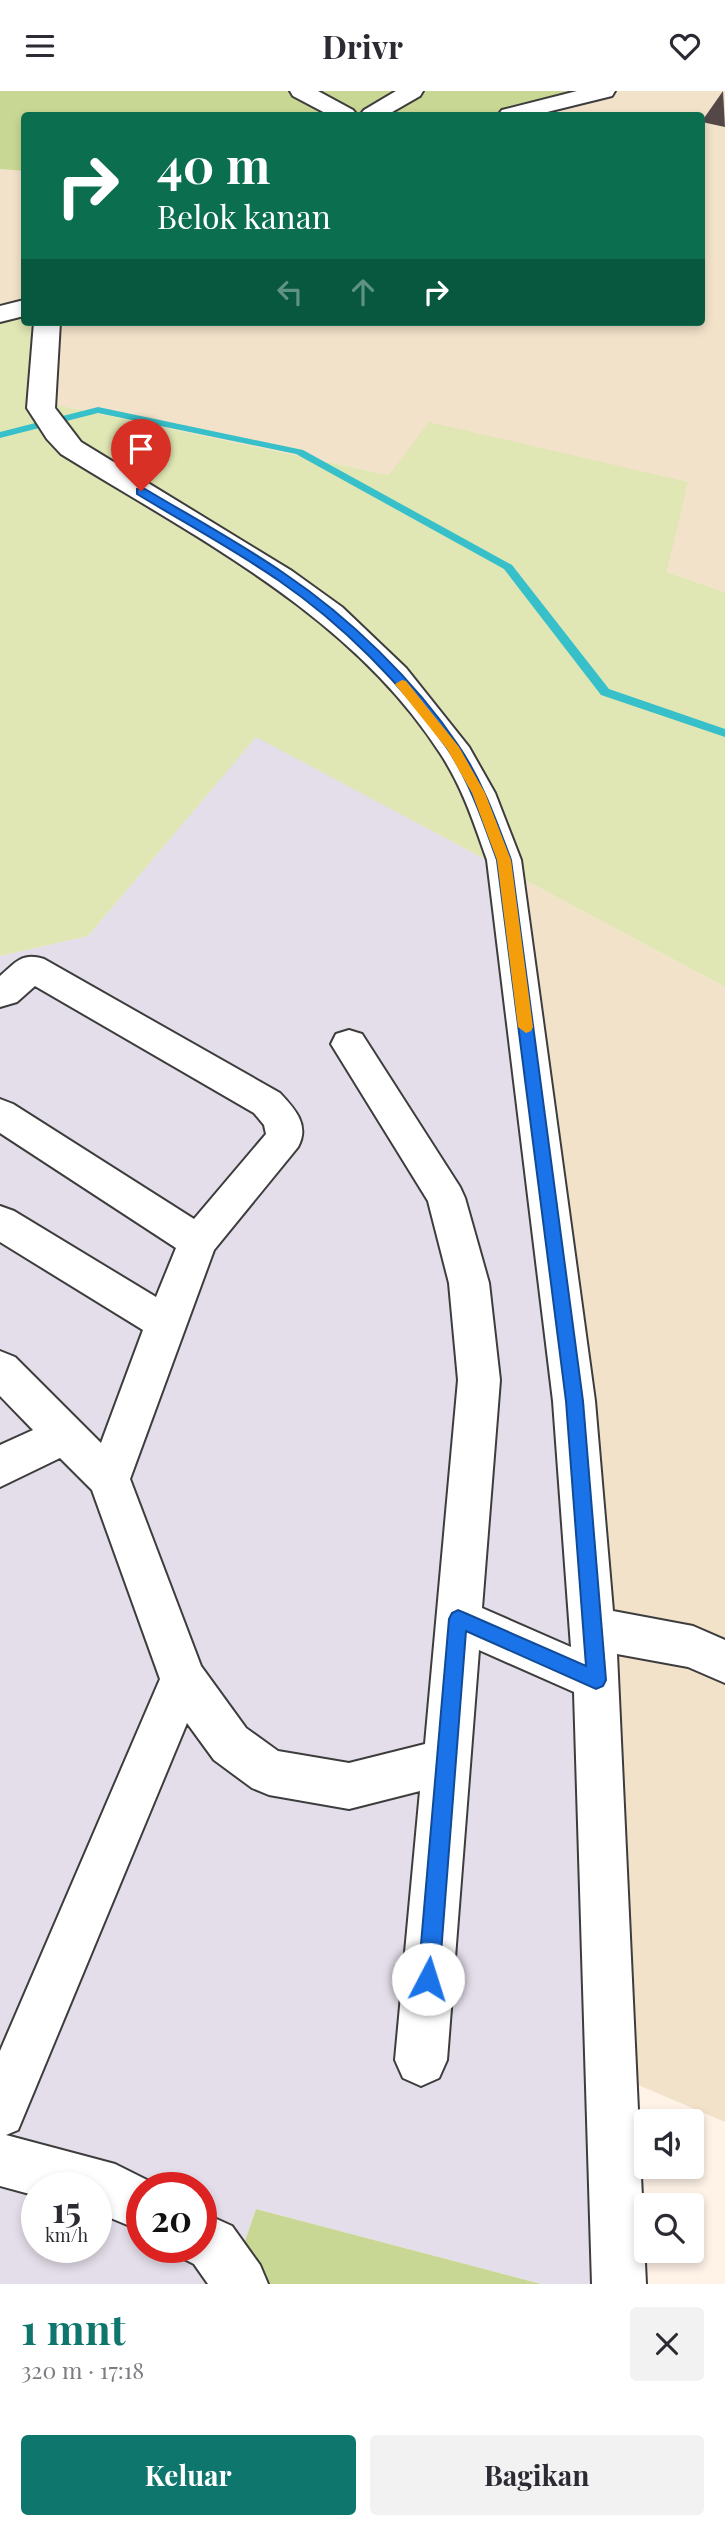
<!DOCTYPE html>
<html lang="id">
<meta charset="utf-8">
<style>
:root{--surface:#fff;--page:#f2f2f3;--text:#2b2b33;--muted:#7c7c81;--accent:#0f766e}
body{margin:0;font-family:"Playfair Display",serif;background:var(--page);color:var(--text);height:100vh;display:flex;flex-direction:column;font-size:26px;white-space:nowrap}
*{box-sizing:border-box;margin:0}
p{font-size:23px;color:var(--muted)}
.icon{flex:none;width:38px;height:38px;fill:none;stroke:currentColor;stroke-width:2;stroke-linecap:round;stroke-linejoin:round}
.map{position:relative;height:2193px;overflow:hidden}
.side{display:flex;flex-direction:column;background:var(--surface);flex:1}
.side>*{flex:none}
.banner{position:absolute;left:21px;top:21px;width:684px;height:214px;border-radius:7px;box-shadow:0 4px 10px #0003;background:#0b6e4f;color:#fff;overflow:hidden}
.buttons{position:absolute;left:634px;top:2018px;display:grid;gap:14px}
.buttons a{display:grid;place-items:center;width:70px;height:70px;border-radius:7px;background:var(--surface);box-shadow:0 4px 10px #0003;font-size:35px}
.speed{position:absolute;left:21px;top:2081px;display:flex;gap:14px;font-size:35px;font-weight:700;text-align:center}
.speed>*{display:grid;place-content:center;width:91px;height:91px;border-radius:50%;background:var(--surface);box-shadow:0 4px 10px #0003;line-height:1}
.speed small{font-size:18px;font-weight:400}
.speed .limit{border:10px solid #d22;background:#fff;color:#111}
.pin{position:absolute;display:grid;place-items:center;width:60px;height:60px;color:#fff;margin:-72px -30px;border-radius:50% 50% 50% 0;rotate:-45deg;box-shadow:0 0 7px #0007}
.pin .icon{rotate:45deg}
.me{position:absolute;width:77px;margin:-38px;rotate:5deg;stroke-linejoin:round;filter:drop-shadow(0 0 5px #0008)}
.turn{display:flex;align-items:center;gap:24px;height:147px;padding:0 21px;font-size:32px}
.turn .icon{width:91px;height:91px;stroke-width:2.5}
.turn b{display:block;font-size:49px;line-height:60px}
.lanes{display:flex;align-items:center;height:66px;padding:0 21px;background:#0003;justify-content:center;gap:35px;direction:ltr}
.lanes .off{opacity:.35}
.round{display:grid;place-items:center;flex:none;width:74px;height:74px;border-radius:7px;background:var(--page)}
.head{display:flex;align-items:center;justify-content:space-between;height:119px;padding:0 21px}
h1{font-size:42px;font-weight:700;line-height:52px;color:var(--accent)}
.primary-button{display:flex;gap:14px;margin-top:auto;padding:14px 21px}
.primary-button a{flex:1;height:80px;border-radius:7px;background:var(--accent);color:#fff;font-size:28px;font-weight:700;line-height:80px;text-align:center}
.primary-button a+a{background:var(--page);color:var(--text)}
header{display:flex;justify-content:space-between;align-items:center;height:91px;padding:0 21px;background:var(--surface);font-size:32px;font-weight:700}
.map>svg:first-child{display:block}
.industrial{fill:#e4deea;fill-rule:evenodd}
.farmland{fill:#f3e2ca}
.green{fill:#e0e7b4}
.forest{fill:#c9d794}
.lines{fill:none;stroke-linecap:round;stroke-linejoin:round}
.stream{fill:#37c0c9;fill-rule:evenodd}
.building{fill:#534847}
.minor-casing{stroke:#3d3d3d;stroke-width:4}
.minor{fill:#fff;fill-rule:evenodd}
.route{fill:#1a73e8;stroke:#114b97;stroke-width:2}
.slow{fill:#f59e0b}
</style>
<header><svg class="icon" aria-label="menu" viewBox="0 0 24 24"><path d="M4 6h16M4 12h16M4 18h16"/></svg>Drivr<svg class="icon" aria-label="heart" viewBox="0 0 24 24"><path d="M12 20l-8-8c-3-5 5-10 8-4 3-6 11-1 8 4z"/></svg></header>
<div class="map">
<svg width="725" height="2193" viewBox="0 0 725 2193">
<rect width="100%" height="100%" fill="#fff3e8"/>
<path class="industrial" d="M256 645 526 790 608 2193H541L256 2118 230 2193H0V865L88 845ZM37 2096H96V2156H37ZM142 2096H201V2156H142Z"/>
<g class="farmland">
<path d="M571 0H725V501L667 481 687 390 389 384 47 312 43 231H702V24H534Z"/>
<path d="M0 78 24 80V212L0 217Z"/>
<path d="M526 790 725 896V2031L596 1976Z"/>
</g>
<path class="green" d="M24 212V231H43L48 312 389 384 429 331 688 391 667 481 725 501V896L256 646 88 845 0 865V217Z"/>
<g class="forest">
<path d="M0 0H571L534 24H24V80L0 78Z"/>
<path d="M256 2118 541 2193H230Z"/>
</g>
<g class="lines">
<path class="stream" d="M98 316 303 359 512 474 609 598 725 638V646L601 604 504 478 296 363 98 322 0 347V341Z"/>
</g>
<path class="building" d="M723 0 725 36 702 31V30Z"/>
<g class="lines">
<g class="minor-casing">
<g id="minor">
<path d="M290 0H318L353 19 357 24H329L293 5Z"/>
<path d="M396 0H423L420 5 387 24H360L364 19Z"/>
<path d="M577 0H615L612 5 535 24H498L502 19Z"/>
<path d="M24 209V225L0 231V215Z"/>
<path d="M34 231H60L55 317 81 351 292 480 342 516 406 577 469 656 495 702 521 769 595 1310 613 1520 693 1535 725 1549V1592L688 1576 617 1563 646 2193H592L574 1601 479 1559 447 1969 439 1987 421 1995 403 1987 395 1969 420 1700 349 1718 269 1704 252 1697 214 1669 187 1632 18 2039 6 2044 115 2073 161 2096H142V2140L96 2121V2096H37V2105L0 2095V1960L160 1588 92 1399 60 1367 0 1396V1354L33 1339 0 1305V1260L15 1266 101 1352 143 1239 0 1151V1115L14 1120 156 1206 176 1157 0 1042V1008L13 1013 194 1128 266 1043 264 1034 254 1022 35 895 17 911 0 916V885C16 871 22 861 44 868L280 1002C295 1018 310 1034 298 1056L214 1159 130 1388 201 1575 246 1637 278 1660 349 1672 425 1653 458 1289 449 1192 428 1110 331 953 336 943 349 939 362 943 460 1096 465 1107 489 1192 500 1289 482 1517 571 1556 553 1310 487 769C474 732 462 695 440 662 351 524 197 447 61 363L47 348 27 317Z"/>
<path d="M201 2121 232 2135 260 2174 268 2193H208L194 2173 182 2167 178 2156H201Z"/>
</g>
</g>
<use href="#minor" class="minor"/>
</g>
<path class="route" d="M137 398H145C192 426 240 452 285 483 349 526 415 590 458 654 482 689 496 729 511 769L583 1310 606 1589 603 1595 596 1598 466 1540 439 1888 436 1895 428 1898 421 1895 418 1888 449 1528 452 1522 458 1519 465 1522 586 1575 566 1310 497 769C483 731 470 691 447 657 402 593 342 533 278 489 233 458 183 431 137 403Z"/>
<path class="slow" d="M402 589 406 590 459 656 485 702 511 769 533 936 531 940 526 942 518 936 497 769 472 702 447 658 395 593Z"/>
</svg>
<div class="buttons">
<a><svg class="icon" aria-label="sound" viewBox="0 0 24 24"><path d="M4 9h4l5-4v14l-5-4H4zM17 9q2 3 0 6"/></svg></a>
<a><svg class="icon" aria-label="search" viewBox="0 0 24 24"><circle cx="10" cy="10" r="6"/><path d="M15 15l6 6"/></svg></a>
</div>
<div class="speed"><div>15<small>km/h</small></div><div class="limit">20</div></div>
<div class="pin" style="left:141px;top:400px;background:#d93025"><svg class="icon" aria-label="arrive" viewBox="0 0 24 24"><path d="M6 21V4h12l-3 4 3 4H6"/></svg></div>
<svg class="me" style="left:428px;top:1888px" viewBox="-20 -20 40 40"><circle r="19" fill="#fff"/><path d="M0-13L10 11 0 6-10 11z" fill="#1a73e8"/></svg>
<div class="banner">
<div class="turn"><svg class="icon" aria-label="right" viewBox="0 0 24 24"><path d="M7 20v-9h11M14 6l5 5-5 5"/></svg><div><b>40 m</b>Belok kanan</div></div>
<div class="lanes"><svg class="icon off" aria-label="left" viewBox="0 0 24 24"><path d="M17 20v-9H6M10 6l-5 5 5 5"/></svg><svg class="icon off" aria-label="ahead" viewBox="0 0 24 24"><path d="M12 20V5M6 11l6-6 6 6"/></svg><svg class="icon" aria-label="right" viewBox="0 0 24 24"><path d="M7 20v-9h11M14 6l5 5-5 5"/></svg></div>
</div>
</div>
<section class="side">
<div class="head"><div><h1>1 mnt</h1><p>320 m · 17:18</p></div><a class="round"><svg class="icon" aria-label="close" viewBox="0 0 24 24"><path d="M6 6l12 12M18 6L6 18"/></svg></a></div>
<div class="primary-button"><a>Keluar</a><a>Bagikan</a></div>
</section>
